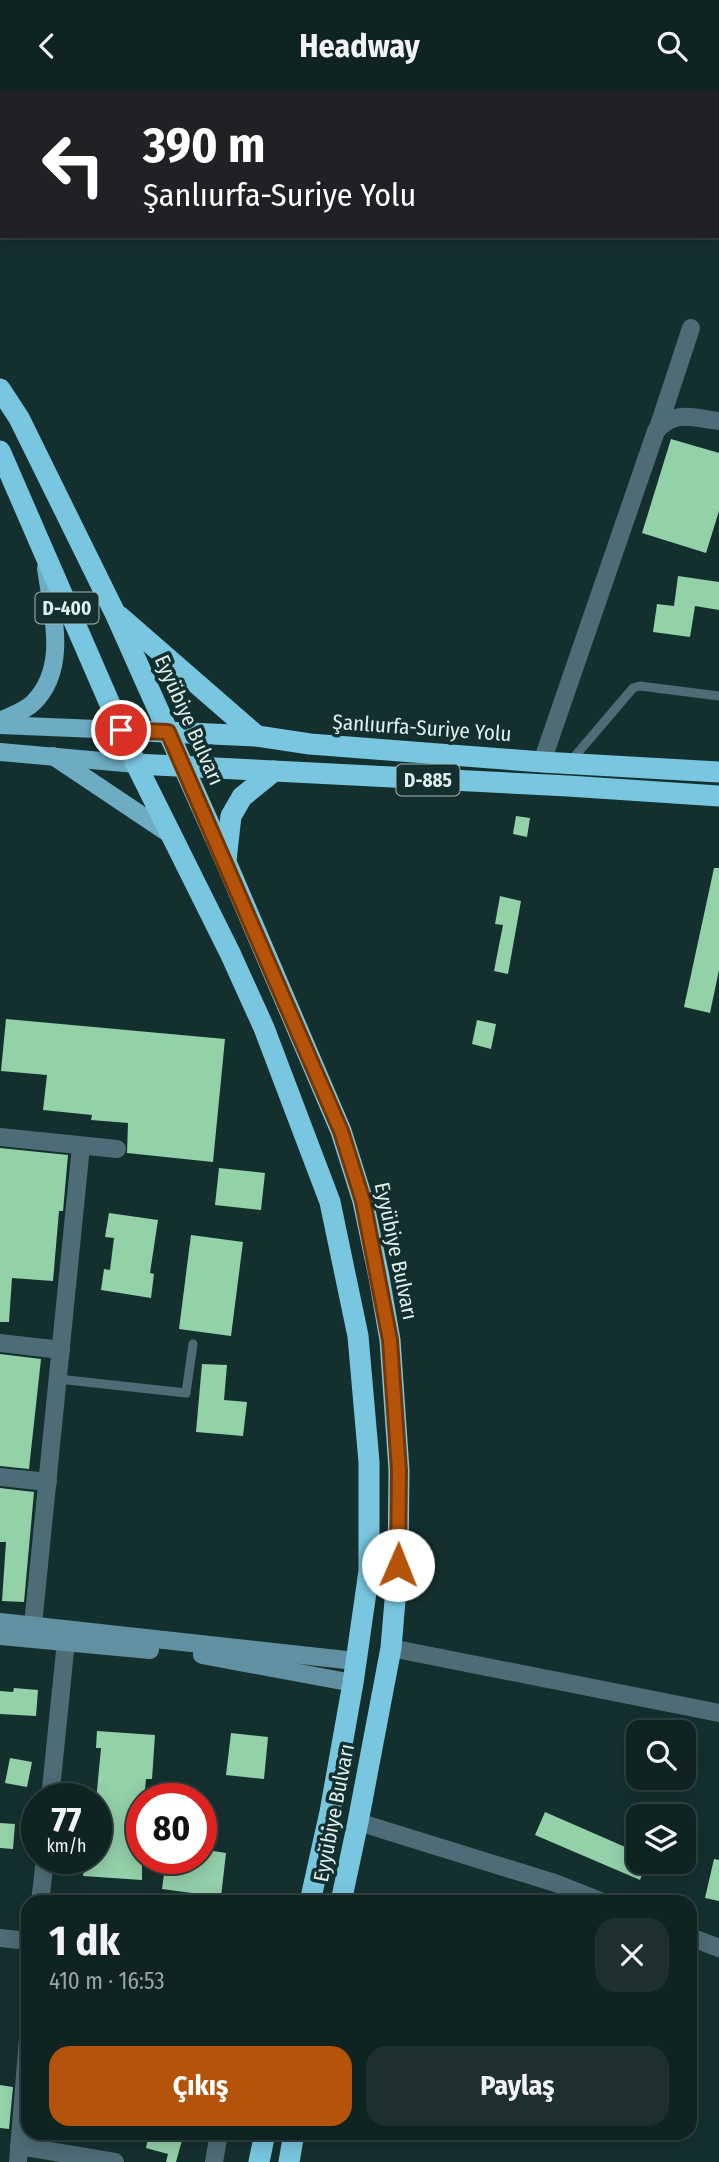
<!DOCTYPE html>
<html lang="tr">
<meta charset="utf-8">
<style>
:root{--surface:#0f2422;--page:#1d302f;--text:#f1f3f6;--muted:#9ba4a5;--line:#2f4140;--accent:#b45309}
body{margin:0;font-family:"Fira Sans Condensed",sans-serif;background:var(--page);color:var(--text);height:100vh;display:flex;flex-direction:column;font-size:26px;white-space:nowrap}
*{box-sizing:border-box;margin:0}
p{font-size:23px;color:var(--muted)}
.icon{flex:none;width:38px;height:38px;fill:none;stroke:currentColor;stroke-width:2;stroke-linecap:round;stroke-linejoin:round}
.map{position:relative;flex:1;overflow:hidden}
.drawer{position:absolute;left:21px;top:1804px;width:676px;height:245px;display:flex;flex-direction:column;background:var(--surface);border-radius:21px;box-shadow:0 4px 18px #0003,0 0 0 2px var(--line)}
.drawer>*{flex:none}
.hud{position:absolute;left:0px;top:0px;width:719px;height:147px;box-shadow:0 4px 18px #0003,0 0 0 2px var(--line);background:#202124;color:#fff;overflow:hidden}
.tools{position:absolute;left:626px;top:1629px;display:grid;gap:14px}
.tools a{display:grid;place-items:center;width:70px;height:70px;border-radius:14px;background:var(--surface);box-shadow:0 4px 18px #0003,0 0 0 2px var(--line);font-size:35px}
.speed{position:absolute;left:21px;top:1692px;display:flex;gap:14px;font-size:35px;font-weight:700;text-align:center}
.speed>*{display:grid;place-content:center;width:91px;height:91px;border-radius:50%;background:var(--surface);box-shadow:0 4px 18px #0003,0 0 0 2px var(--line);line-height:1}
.speed small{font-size:18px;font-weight:400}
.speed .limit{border:10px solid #d22;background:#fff;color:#111}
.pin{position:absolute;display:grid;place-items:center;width:60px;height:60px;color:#fff;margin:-30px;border:4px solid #fff;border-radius:50%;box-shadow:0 2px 7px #0007}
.me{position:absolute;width:77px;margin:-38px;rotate:1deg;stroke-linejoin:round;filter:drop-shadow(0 0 5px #0008)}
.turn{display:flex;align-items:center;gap:24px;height:147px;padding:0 28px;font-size:32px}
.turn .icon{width:91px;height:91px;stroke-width:2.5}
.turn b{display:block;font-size:49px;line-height:60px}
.round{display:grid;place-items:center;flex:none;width:74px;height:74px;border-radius:21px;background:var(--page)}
.headline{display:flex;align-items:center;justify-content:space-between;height:119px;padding:0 28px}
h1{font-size:42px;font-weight:700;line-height:52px}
.button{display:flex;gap:14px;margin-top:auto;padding:14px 28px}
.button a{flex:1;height:80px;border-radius:21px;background:var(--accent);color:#fff;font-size:28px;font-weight:700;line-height:80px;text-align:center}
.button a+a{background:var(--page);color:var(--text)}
header{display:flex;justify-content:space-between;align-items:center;height:91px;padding:0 28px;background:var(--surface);font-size:32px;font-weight:700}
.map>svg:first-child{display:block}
.building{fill:#93d1a9}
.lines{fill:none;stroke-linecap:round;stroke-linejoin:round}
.lane{stroke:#4e6c76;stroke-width:9}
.street{stroke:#4e6c76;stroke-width:18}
.secondary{stroke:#6090a1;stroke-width:18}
.primary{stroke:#6dacc3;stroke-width:18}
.highway{stroke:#79c6e1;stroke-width:21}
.route-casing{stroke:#753606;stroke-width:18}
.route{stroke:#b45309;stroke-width:12}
.labels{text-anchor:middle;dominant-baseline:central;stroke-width:7;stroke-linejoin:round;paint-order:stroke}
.shield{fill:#14302e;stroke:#a3b6b5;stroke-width:2}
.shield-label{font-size:19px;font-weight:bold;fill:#e0f0ef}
.street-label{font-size:21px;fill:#e0f0ef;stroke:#14302e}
</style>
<header><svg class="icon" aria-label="back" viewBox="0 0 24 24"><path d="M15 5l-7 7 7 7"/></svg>Headway<svg class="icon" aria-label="search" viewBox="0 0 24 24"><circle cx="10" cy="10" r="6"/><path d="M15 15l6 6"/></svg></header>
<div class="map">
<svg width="719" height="2071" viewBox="0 0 719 2071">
<rect width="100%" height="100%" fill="#14302e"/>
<g class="building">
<path d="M671 348 719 362V420L706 462 642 442Z"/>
<path d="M678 485 719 491V519L695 515 690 546 653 541 657 513 674 515Z"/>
<path d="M516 725 530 727 527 746 513 743Z"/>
<path d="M714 777H719V879L710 922 684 916Z"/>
<path d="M500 805 521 810 508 883 494 880 503 834 495 833Z"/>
<path d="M6 928 225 948 213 1071 127 1062 128 1032 91 1029 92 1024 43 1019 47 984 1 980Z"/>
<path d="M477 929 496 933 491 958 472 953Z"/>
<path d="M0 1057 68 1064 63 1120H59L53 1190 12 1187 9 1231H0Z"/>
<path d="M219 1077 265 1082 261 1119 215 1114Z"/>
<path d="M109 1122 158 1129 150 1182 154 1183 151 1207 101 1199 104 1178 110 1179 114 1147 105 1146Z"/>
<path d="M191 1144 243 1151 231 1245 179 1238Z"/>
<path d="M0 1263 41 1268 29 1378 0 1375Z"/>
<path d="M202 1273 227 1274 224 1309 247 1311 243 1345 196 1341Z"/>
<path d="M0 1397 34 1401 24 1511 2 1510 6 1451H0Z"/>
<path d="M14 1597 38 1599 36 1625 0 1623V1600L13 1601Z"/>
<path d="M97 1640 155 1644 152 1688H146L144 1708H142V1789L83 1785 85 1768H96V1710L101 1657H96Z"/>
<path d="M231 1642 268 1646 264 1688 226 1684Z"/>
<path d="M10 1667 32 1671 27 1696 5 1692Z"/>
<path d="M545 1721 639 1762V1771H647L640 1789 535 1744Z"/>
<path d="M0 1732 15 1733 13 1758 0 1757Z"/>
<path d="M201 1758 226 1762 221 1806 162 1798 166 1768H201Z"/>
<path d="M714 1768 719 1769V1810L705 1807Z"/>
<path d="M0 1994 13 1996 9 2038 0 2037Z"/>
<path d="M149 2042 171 2045 172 2042H184L176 2071H166L168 2063 146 2057Z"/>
</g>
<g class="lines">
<g class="lane">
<path d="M570 671 633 597 640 595 719 605"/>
<path d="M58 1288 186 1302 193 1253"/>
</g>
<g class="street">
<path d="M658 337 691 237"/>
<path d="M542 671 656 340C675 318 693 327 719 330"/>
<path d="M0 1046 117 1058"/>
<path d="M0 1252 61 1259"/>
<path d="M0 1386 48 1391"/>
<path d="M33 1534 81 1055"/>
<path d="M391 1557 719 1622"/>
<path d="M50 1708 66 1550"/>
<path d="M358 1731 555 1792 603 1811"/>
<path d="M40 1811 45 1768"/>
<path d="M690 1846 719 1857"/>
<path d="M0 1847 28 1850"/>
<path d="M19 2055 115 2071"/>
<path d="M18 2071 28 1947"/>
<path d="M214 2071 219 2042"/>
</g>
<g class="secondary">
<path d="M0 1531 355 1570"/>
<path d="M0 1545 150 1559"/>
<path d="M202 1564 353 1592"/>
</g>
<g class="primary">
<path d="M0 630C10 625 25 620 33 612 69 577 52 521 46 477"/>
<path d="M0 634 121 639"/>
<path d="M0 661 136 673"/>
<path d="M53 665 171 744"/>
</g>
<g class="highway">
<path d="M0 298 19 327 115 522 226 771 341 1040 363 1110 379 1186 390 1249 399 1379 398 1474 391 1557 358 1731 341 1811"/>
<path d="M0 360 136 673 230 862 264 937 330 1111 358 1245 369 1371V1480L353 1592 330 1721 310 1811"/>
<path d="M119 525 257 645"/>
<path d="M121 639 257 645 310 653 542 671 719 681"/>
<path d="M136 673 568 695 719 705"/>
<path d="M226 769 231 725 242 706 274 680"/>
<path d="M259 2071 265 2042"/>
<path d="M289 2071 294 2042"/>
</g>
</g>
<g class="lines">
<g class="route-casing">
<path id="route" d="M121 639 168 641 341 1040 363 1110 390 1249 399 1379 398 1474"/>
</g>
<use href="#route" class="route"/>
</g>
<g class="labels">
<g class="shield">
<rect x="35.5" y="501.5" width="63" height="31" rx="5"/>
<rect x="396.5" y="673.5" width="63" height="31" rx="5"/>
</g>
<g class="shield-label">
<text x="67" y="517">D-400</text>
<text x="428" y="689">D-885</text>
</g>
<g class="street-label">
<text transform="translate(189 629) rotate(66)">Eyyübiye Bulvarı</text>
<text transform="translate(422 637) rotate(4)">Şanlıurfa-Suriye Yolu</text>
<text transform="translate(396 1160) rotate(78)">Eyyübiye Bulvarı</text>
<text transform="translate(334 1722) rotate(-79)">Eyyübiye Bulvarı</text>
</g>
</g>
</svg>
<div class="tools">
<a><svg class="icon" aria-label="search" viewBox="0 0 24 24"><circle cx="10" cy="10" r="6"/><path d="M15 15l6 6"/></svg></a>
<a><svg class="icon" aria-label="layers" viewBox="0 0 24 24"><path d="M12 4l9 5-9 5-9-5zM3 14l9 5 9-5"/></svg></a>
</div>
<div class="speed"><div>77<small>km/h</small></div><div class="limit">80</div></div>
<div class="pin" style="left:121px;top:639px;background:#d93025"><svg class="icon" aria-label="arrive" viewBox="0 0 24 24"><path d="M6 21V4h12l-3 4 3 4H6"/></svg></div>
<svg class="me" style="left:398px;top:1474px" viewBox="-20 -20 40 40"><circle r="19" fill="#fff"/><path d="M0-13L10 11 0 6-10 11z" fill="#b45309"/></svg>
<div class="hud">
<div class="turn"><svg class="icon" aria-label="left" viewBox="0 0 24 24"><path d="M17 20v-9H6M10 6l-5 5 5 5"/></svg><div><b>390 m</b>Şanlıurfa-Suriye Yolu</div></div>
</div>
<section class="drawer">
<div class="headline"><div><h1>1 dk</h1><p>410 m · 16:53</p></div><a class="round"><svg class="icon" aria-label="close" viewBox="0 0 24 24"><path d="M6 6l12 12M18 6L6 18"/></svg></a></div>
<div class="button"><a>Çıkış</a><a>Paylaş</a></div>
</section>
</div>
